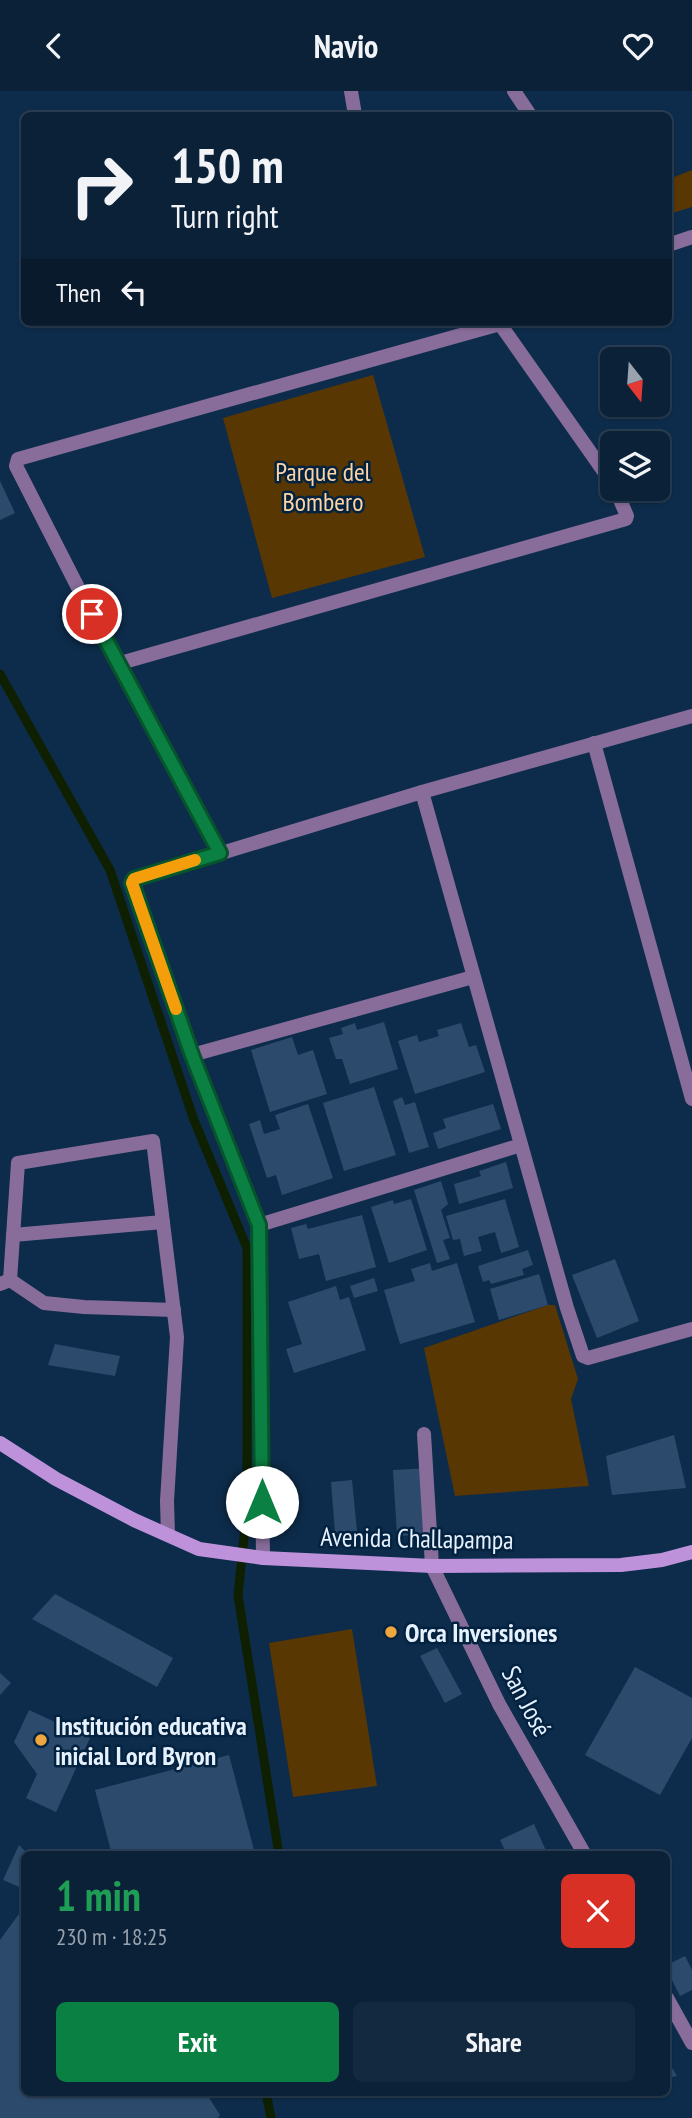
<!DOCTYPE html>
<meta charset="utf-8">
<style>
:root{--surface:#0a2138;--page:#132940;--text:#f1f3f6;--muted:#99a3ae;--line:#2a3e53;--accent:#0b8043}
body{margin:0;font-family:"PT Sans Narrow",sans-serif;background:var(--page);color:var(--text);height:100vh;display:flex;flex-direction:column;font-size:26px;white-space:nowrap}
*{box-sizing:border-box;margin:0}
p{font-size:23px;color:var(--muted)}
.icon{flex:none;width:38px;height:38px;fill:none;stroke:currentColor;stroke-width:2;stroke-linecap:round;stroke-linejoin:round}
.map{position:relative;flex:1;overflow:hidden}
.details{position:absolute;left:21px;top:1760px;width:649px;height:245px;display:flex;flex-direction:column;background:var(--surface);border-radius:10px;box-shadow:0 2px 5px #0004,0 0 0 2px var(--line)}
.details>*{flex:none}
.guide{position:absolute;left:21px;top:21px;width:651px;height:214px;border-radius:10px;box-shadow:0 2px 5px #0004,0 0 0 2px var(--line);background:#0a2138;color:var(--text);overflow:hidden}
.needle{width:46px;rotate:163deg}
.fabs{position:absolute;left:600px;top:256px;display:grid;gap:14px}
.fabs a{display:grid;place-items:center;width:70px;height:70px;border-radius:10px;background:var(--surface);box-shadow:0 2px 5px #0004,0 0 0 2px var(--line);font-size:35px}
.pin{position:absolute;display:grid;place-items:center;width:60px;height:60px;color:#fff;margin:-30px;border:4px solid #fff;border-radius:50%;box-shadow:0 2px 7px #0007}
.me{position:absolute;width:77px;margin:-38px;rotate:0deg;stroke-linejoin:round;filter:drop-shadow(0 0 5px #0008)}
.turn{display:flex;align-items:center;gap:24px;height:147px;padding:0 35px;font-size:32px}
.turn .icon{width:91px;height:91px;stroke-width:2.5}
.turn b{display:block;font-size:49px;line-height:60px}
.then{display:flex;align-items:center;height:66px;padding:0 35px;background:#0003;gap:14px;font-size:26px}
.round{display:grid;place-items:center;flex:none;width:74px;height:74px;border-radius:10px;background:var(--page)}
.headline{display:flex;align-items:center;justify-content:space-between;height:119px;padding:0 35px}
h1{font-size:42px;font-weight:700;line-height:52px;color:#1e9e55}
.button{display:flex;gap:14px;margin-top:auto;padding:14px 35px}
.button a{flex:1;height:80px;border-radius:10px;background:var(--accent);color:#fff;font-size:28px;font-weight:700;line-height:80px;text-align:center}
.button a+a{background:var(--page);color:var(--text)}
header{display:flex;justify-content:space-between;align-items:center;height:91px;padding:0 35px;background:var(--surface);font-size:32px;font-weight:700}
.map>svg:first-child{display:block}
.green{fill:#593702}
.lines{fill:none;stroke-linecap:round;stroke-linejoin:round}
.stream{stroke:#0f2000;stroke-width:9}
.building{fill:#2c4b6c}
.lane{stroke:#886d9a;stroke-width:14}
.street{stroke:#886d9a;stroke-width:14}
.secondary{stroke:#be92db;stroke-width:14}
.route-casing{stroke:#07532c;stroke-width:18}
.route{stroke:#0b8043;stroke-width:12}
.slow{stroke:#f59e0b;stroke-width:12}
.poi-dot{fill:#f0a63f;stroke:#032240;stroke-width:2.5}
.labels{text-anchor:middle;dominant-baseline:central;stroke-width:5;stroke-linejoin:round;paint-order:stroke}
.park-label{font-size:26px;fill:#fcd3a2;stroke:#032240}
.street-label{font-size:26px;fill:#e6f1fd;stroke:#032240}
.poi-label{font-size:26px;font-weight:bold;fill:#e6f1fd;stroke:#032240;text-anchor:start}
</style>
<header><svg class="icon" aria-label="back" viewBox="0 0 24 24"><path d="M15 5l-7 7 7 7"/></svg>Navio<svg class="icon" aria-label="heart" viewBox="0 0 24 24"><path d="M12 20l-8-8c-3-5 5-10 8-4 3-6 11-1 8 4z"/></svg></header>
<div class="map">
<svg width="692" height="2027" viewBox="0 0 692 2027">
<rect width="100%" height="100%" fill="#0d2c4b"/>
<g class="green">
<path d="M692 79V116L669 123V88Z"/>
<path d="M373 284 425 466 272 507 223 327Z"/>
<path d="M548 1214H555L578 1288 571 1308 589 1395 455 1405 424 1257Z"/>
<path d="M352 1538 377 1695 293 1706 269 1552Z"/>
</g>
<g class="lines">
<g class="stream">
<path d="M0 583 110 779 194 1029 247 1157V1418L238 1504 279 1764"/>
<path d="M266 2002 271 2027"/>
</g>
</g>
<g class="building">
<path d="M0 390 15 422 0 429Z"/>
<path d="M384 931 398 978 350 993 342 968H336L329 947 343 943 341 937 355 932 357 939Z"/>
<path d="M461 932 469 956 476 954 485 981 415 1003 398 950 417 944 419 951 439 945 437 939Z"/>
<path d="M292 946 298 964 313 959 327 1003 270 1021 251 959Z"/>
<path d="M374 996 396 1064 344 1080 323 1012Z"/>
<path d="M402 1006 405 1014 415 1011 429 1056 409 1062 393 1010Z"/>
<path d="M308 1013 333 1087 282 1104 276 1084 267 1087 249 1033 260 1029 264 1043 280 1038 275 1024Z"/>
<path d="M493 1013 501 1038 438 1058 433 1042 446 1037 443 1028Z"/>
<path d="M506 1071 513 1097 459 1113 454 1093 481 1085 479 1080Z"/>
<path d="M441 1090 448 1113 441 1119 450 1147 443 1149 450 1168 437 1172 414 1099Z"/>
<path d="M411 1108 427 1159 389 1172 371 1116 393 1109 394 1113Z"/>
<path d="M505 1108 519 1156 501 1162 495 1141 478 1146 482 1160 464 1165 460 1148 453 1149 446 1125Z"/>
<path d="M362 1124 376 1176 326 1190 319 1163 299 1168 291 1137 306 1133 308 1138Z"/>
<path d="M528 1159 533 1174 522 1178 524 1184 491 1193 489 1189 483 1191 478 1175Z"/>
<path d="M615 1168 639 1230 597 1247 572 1184Z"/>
<path d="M430 1172 432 1180 457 1172 475 1231 400 1253 384 1199 415 1190 411 1178Z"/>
<path d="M539 1183 548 1214 499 1229 490 1198Z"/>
<path d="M374 1187 378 1200 354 1207 350 1195Z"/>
<path d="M336 1195 340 1209 349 1206 366 1259 294 1282 286 1258 302 1253 288 1211Z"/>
<path d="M55 1253 120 1265 115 1285 48 1274Z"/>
<path d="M674 1344 686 1397 612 1404 606 1365Z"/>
<path d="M430 1377 434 1443 397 1445 393 1379Z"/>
<path d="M352 1389 357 1440 335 1442 331 1391Z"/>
<path d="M55 1503 173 1567 157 1596 32 1528Z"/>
<path d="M437 1557 462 1603 445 1612 420 1565Z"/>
<path d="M635 1576 692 1607V1647L660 1704 585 1664Z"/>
<path d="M0 1582 11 1592 0 1604Z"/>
<path d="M29 1619 90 1647 56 1721 26 1707 37 1683 14 1651Z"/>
<path d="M229 1664 255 1763 112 1764 95 1699Z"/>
<path d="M534 1733 548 1764H507L500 1749Z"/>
<path d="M19 1754 29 1764H24V1798L3 1789Z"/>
<path d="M24 1816V2002H206L220 2024 218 2027H0V1849Z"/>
<path d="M685 1865 692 1879V1899L680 1905 667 1879V1874Z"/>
<path d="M667 1969 677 1985 667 1987Z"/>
</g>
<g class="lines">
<g class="lane">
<path d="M13 1144 163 1131"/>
<path d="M10 1189 44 1212 84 1216 174 1219"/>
<path d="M0 1193 10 1189 18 1072 153 1050 177 1246 167 1410 168 1444"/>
<path d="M424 1343 432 1475"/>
</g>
<g class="street">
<path d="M351 0 355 24"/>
<path d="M514 0 530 24"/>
<path d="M668 154 692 146"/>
<path d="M117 573 626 428 627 425 615 397"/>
<path d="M594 652 692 1008"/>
<path d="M422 701 567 1217 583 1265 588 1267 692 1238"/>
<path d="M220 762 117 573 16 375 18 368 500 233 612 392"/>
<path d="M192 964 473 886"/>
<path d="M259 1134 521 1054"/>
<path d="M263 1467 259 1134 192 964 133 793V789L422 701 692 625"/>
<path d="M432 1475 499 1613 585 1764"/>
<path d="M667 1907 692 1952"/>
</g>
<path class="secondary" d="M0 1352 56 1388 134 1429 199 1458 263 1467 432 1475 621 1474 662 1469 692 1461"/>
</g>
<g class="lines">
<g class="route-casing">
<path id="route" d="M92 523 220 762 134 788 132 792 192 964 259 1134 262 1411"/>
</g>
<use href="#route" class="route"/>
<path class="slow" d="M176 918 132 792 134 788 195 769"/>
</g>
<g class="poi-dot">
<circle cx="391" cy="1541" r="7"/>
<circle cx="41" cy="1649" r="7"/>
</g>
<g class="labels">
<g class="park-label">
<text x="323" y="380">Parque del<tspan x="323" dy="30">Bombero</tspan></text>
</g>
<g class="street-label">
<text transform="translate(417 1447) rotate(1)">Avenida Challapampa</text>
<text transform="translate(527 1610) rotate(62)">San José</text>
</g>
<g class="poi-label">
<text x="405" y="1541">Orca Inversiones</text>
<text x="55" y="1634">Institución educativa<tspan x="55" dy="30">inicial Lord Byron</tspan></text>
</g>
</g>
</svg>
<div class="fabs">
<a><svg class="needle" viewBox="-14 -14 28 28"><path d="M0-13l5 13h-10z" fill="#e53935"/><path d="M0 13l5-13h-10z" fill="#99a3ae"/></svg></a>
<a><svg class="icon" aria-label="layers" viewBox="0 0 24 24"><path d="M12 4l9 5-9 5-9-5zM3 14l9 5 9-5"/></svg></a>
</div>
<div class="pin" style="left:92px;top:523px;background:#d93025"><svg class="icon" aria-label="arrive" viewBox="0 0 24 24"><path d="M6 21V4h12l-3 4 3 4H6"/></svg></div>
<svg class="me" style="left:262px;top:1411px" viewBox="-20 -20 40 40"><circle r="19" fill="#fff"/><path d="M0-13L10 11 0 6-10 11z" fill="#0b8043"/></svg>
<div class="guide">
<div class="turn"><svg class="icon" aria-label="right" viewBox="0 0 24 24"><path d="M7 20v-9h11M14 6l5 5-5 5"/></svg><div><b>150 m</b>Turn right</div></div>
<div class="then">Then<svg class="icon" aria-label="left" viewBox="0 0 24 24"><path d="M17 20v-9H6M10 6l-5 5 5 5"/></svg></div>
</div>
<section class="details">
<div class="headline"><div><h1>1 min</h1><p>230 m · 18:25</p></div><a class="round" style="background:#d93025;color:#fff"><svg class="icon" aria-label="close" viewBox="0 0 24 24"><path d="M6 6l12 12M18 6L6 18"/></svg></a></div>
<div class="button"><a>Exit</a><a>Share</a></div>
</section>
</div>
